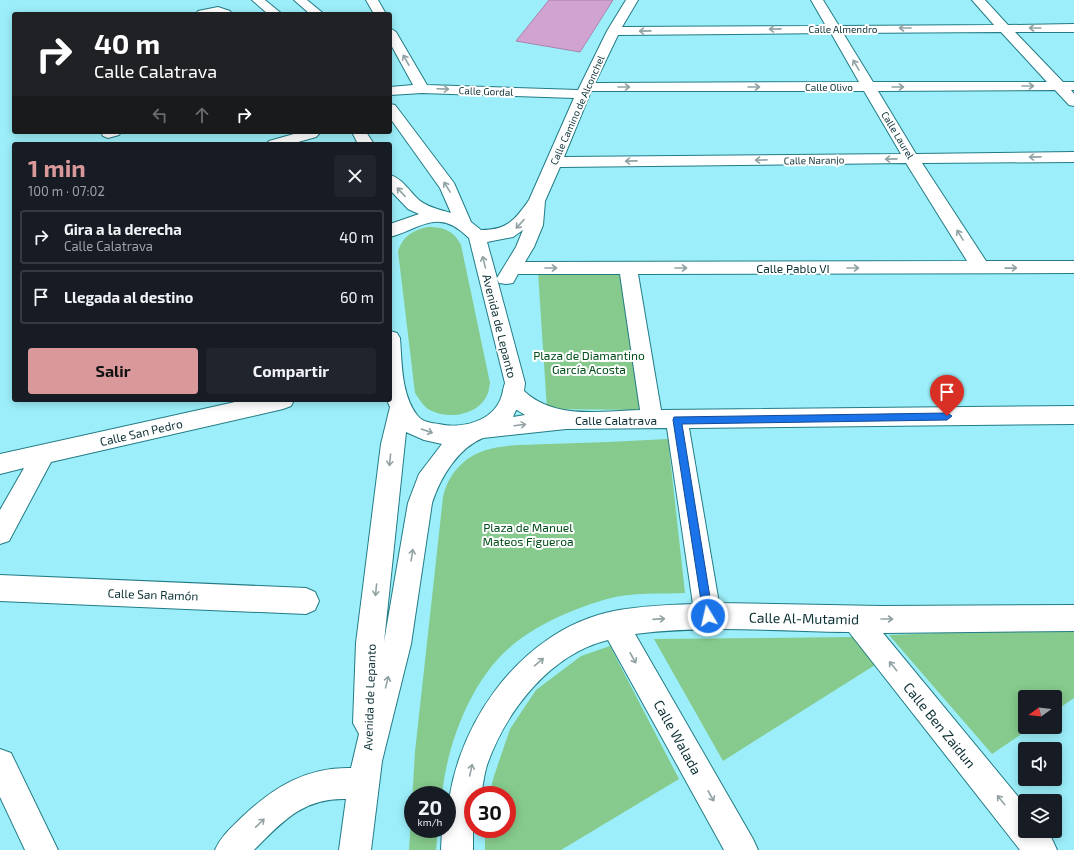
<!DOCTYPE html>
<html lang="es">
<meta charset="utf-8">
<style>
:root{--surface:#171b24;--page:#20242c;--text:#f1f3f6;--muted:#9ea1a6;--line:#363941;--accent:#d9999a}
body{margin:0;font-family:"Exo 2",sans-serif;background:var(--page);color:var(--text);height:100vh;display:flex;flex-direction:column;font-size:15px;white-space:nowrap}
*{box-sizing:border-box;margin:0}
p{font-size:13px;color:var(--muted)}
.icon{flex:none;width:22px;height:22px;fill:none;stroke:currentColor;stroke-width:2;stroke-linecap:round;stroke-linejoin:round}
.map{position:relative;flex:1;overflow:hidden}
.panel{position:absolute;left:12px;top:142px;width:380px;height:260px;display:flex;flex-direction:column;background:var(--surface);border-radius:4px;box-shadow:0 2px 10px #0003}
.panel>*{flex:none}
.guide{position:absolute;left:12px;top:12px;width:380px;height:122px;border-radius:4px;box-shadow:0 2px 10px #0003;background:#202124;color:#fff;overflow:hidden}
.needle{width:26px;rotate:255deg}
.fabs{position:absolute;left:1018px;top:690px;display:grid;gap:8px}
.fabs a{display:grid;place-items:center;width:44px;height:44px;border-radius:4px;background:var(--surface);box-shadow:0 2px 10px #0003;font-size:20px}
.speed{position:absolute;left:404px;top:786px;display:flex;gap:8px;font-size:20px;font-weight:700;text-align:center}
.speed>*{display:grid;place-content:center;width:52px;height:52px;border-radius:50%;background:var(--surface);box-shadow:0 2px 10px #0003;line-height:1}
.speed small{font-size:10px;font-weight:400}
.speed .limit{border:6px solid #d22;background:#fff;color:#111}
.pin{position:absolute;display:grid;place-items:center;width:34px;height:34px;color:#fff;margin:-41px -17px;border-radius:50% 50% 50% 0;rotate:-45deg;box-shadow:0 0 4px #0007}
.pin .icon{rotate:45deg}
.me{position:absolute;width:44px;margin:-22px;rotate:351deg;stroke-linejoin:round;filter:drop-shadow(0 0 3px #0008)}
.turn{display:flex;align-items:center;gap:14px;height:84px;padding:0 16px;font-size:18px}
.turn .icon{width:52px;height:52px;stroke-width:2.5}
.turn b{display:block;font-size:28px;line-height:34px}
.lanes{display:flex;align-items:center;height:38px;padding:0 16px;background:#0003;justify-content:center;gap:20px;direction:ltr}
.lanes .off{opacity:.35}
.round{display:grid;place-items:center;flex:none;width:42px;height:42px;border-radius:4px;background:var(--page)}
.overview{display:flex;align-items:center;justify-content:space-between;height:68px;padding:0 16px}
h1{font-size:24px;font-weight:700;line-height:30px;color:var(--accent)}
.action{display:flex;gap:8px;margin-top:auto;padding:8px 16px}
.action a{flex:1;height:46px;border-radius:4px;background:var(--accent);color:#111;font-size:16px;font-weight:700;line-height:46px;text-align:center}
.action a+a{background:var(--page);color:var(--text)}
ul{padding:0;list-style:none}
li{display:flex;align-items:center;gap:12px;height:54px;margin:0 8px 6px;padding:0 8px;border:2px solid var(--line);border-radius:4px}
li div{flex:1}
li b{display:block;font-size:15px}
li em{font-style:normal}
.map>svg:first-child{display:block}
.green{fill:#86ca8d}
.building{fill:#d1a3d1;stroke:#ac80ac}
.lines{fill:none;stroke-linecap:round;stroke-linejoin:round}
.street-casing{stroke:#227b85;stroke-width:2}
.street{fill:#fff;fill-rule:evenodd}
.oneway{stroke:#92a2a4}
.route{fill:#1a73e8;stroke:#114b97}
.labels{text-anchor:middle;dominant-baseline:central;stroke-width:4;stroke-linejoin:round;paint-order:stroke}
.far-street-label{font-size:10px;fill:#0d3135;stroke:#fff}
.street-label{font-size:12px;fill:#0d3135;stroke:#fff}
.park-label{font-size:12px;fill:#014e18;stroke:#fff}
.near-street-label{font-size:14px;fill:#0d3135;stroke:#fff}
</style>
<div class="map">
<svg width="1074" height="850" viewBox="0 0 1074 850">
<rect width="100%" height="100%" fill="#9ceffa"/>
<g class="green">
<path d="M428 227C444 227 454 231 461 245L490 383C489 387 489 392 487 395 479 414 450 420 432 411 424 408 420 400 415 393L398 251C403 236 413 230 428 227Z"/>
<path d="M538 272H622L642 410 547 409Z"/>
<path d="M668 439 685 593C660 594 632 592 607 599 572 609 535 625 508 649 470 683 447 745 442 795H413V829H438L436 850H409L415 752 443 497C448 475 463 457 486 450 505 444 529 445 549 444 589 443 628 441 668 439Z"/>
<path d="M1074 628V698L1055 711V697H1025V727H1032L992 754 889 635Z"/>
<path d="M854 637 875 665 723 761 654 639Z"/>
<path d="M610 646 679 779 561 850H485V829H507V795H489L494 776 510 729 536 690 581 656Z"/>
</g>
<path class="building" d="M549 0H613L580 52 516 41Z"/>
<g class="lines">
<g class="street-casing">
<g id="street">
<path d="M252 0H265L282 14H268Z"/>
<path d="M294 0H307L324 14H310Z"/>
<path d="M366 0H378L386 14H374Z"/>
<path d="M626 0H638L622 27 826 26 811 0H823L839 26 994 25 972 0H985L1008 25 1074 24V32H1015L1063 82H1074V90H1071L1074 94V106L1069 105 1055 90 878 91 916 154 1074 152V162L922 163 986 261H1074V273L638 274 661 410 1074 406V424L689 428 719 603 881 606 1074 605V631L883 633 1025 805V831H1046L1052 839 1057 850H1020L849 632C778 631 705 625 635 634L753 839 758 850H724L608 640C550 654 506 711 487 765 484 775 483 785 481 795H473V850H441L442 829H447C447 734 518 630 614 611 640 606 667 605 693 604L667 428 566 429 483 438C458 448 440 478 432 503L411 644 382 761 371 850H339L346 799C303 798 283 821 254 850H215C221 836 231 828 242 817 274 787 306 767 351 768L359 734 353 723 356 643 381 444 390 407 387 400H390V331L397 333 400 338C402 363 401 394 417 415 422 422 431 423 439 424 461 429 492 422 501 398 503 393 503 388 505 383L469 238C438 207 422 228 390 237V224L419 214 408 209 390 190V175C402 178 410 192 419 200 427 207 441 210 451 213L440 188 390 118V104L395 105 454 183 471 222 481 230C507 230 515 220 529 200L574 98 422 93 390 95V87L413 85 390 43V28L396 32 427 85 578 90 607 31ZM1001 32 1047 82H873L843 33ZM831 33 859 82 595 83 618 35ZM591 91H864L901 154 564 157ZM906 163 967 261 525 262 534 247 543 225 545 201 560 167ZM523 230 516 247 497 278 487 242 513 237ZM518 274H620L640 410C601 411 555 420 524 391L525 383 497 279 499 283 506 284 513 283ZM516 410H517L525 415 513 417ZM406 432 424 440 442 444 419 474 408 503 384 642Z"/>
<path d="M218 7 230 11 232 14H196L198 11Z"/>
<path d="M101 132H121L119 135 108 138 103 136Z"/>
<path d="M301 132H317L319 134 316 137 291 144H266L269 141Z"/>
<path d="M352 132H366L374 144H358Z"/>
<path d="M244 400H294L291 406 283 409 51 462 9 541 0 544V510L24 468 0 474V454Z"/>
<path d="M0 575 306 588 315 592 319 601 315 610 306 614 0 601Z"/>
<path d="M0 749 11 753 58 850H25L0 797Z"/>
</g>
</g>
<use href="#street" class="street"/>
</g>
<defs><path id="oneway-shaft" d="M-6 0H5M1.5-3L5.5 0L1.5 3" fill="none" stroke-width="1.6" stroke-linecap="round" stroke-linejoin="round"/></defs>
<g class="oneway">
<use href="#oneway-shaft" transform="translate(905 28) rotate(180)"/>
<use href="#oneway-shaft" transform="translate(1035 28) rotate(180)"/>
<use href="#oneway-shaft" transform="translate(775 29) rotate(179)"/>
<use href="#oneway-shaft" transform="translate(645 31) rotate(179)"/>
<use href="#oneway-shaft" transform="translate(406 60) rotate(-119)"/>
<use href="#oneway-shaft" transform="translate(856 65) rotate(-121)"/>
<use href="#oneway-shaft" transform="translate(1028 86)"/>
<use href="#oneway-shaft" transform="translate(624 87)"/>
<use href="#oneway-shaft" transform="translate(754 87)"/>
<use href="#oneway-shaft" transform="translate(898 87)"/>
<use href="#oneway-shaft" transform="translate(443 89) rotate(2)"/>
<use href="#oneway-shaft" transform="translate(1035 157) rotate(179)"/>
<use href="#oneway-shaft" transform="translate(891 159) rotate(179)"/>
<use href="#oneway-shaft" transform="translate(761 160) rotate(179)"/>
<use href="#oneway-shaft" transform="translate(631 161) rotate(179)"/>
<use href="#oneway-shaft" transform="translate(447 187) rotate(-122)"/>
<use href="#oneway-shaft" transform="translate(401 192) rotate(-133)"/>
<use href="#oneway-shaft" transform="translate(520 224) rotate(133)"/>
<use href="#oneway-shaft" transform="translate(960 235) rotate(-122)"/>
<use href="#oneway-shaft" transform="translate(484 262) rotate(-104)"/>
<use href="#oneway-shaft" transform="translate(551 268)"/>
<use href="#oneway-shaft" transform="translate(681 268)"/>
<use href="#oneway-shaft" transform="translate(853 268)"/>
<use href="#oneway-shaft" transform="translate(1011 268) rotate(-1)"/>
<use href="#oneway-shaft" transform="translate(520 425) rotate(-7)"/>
<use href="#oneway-shaft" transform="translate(427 431) rotate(19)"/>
<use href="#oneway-shaft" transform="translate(390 460) rotate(96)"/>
<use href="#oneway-shaft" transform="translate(412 555) rotate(-81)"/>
<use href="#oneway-shaft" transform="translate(376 590) rotate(96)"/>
<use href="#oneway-shaft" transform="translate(659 619) rotate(-4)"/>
<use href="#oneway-shaft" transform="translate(887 619)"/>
<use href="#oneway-shaft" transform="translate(633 658) rotate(61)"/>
<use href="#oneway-shaft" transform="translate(539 662) rotate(-40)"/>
<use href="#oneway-shaft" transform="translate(893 666) rotate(-129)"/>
<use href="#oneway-shaft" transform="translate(387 682) rotate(-76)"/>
<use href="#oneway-shaft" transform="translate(471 770) rotate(-77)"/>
<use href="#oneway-shaft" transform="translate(711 796) rotate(61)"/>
<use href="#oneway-shaft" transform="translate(1001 800) rotate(-129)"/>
<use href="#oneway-shaft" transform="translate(260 823) rotate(-44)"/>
</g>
<path class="route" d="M947 413 952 416 947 420 682 424 713 616 712 620 708 621 704 620 673 420 674 417Z"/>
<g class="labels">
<g class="far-street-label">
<text x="843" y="29">Calle Almendro</text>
<text x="829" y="87">Calle Olivo</text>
<text transform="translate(486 91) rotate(2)">Calle Gordal</text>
<text transform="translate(577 110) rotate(-66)">Calle Camino de Alconchel</text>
<text transform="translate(898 135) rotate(59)">Calle Laurel</text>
<text transform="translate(814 160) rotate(-1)">Calle Naranjo</text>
</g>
<g class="street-label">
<text x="793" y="268">Calle Pablo VI</text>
<text transform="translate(500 326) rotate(76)">Avenida de Lepanto</text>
<text x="616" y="420">Calle Calatrava</text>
<text transform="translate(141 432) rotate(-13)">Calle San Pedro</text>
<text transform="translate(153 594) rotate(2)">Calle San Ramón</text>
<text transform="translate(369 697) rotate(-88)">Avenida de Lepanto</text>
</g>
<g class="park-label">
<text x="589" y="355">Plaza de Diamantino<tspan x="589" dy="14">García Acosta</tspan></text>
<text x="528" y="527">Plaza de Manuel<tspan x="528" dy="14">Mateos Figueroa</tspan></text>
</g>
<g class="near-street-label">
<text transform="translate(804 618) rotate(1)">Calle Al-Mutamid</text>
<text transform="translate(940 725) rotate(51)">Calle Ben Zaidun</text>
<text transform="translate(678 737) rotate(61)">Calle Walada</text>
</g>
</g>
</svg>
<div class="fabs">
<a><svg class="needle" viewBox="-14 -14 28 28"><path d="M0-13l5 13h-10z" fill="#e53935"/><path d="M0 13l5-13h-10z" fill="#9ea1a6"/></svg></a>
<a><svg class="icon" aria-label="sound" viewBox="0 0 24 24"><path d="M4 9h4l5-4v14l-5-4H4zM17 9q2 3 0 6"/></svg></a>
<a><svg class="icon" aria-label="layers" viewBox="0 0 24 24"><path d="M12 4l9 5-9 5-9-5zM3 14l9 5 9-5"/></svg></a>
</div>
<div class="speed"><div>20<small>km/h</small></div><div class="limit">30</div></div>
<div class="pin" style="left:947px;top:416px;background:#d93025"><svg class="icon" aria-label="arrive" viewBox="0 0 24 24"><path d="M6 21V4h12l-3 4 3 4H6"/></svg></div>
<svg class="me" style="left:708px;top:616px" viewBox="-20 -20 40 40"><circle r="17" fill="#1a73e8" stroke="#fff" stroke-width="3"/><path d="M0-11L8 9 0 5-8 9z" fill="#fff"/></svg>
<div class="guide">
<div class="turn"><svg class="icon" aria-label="right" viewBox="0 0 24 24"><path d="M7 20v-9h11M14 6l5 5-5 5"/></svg><div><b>40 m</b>Calle Calatrava</div></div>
<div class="lanes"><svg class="icon off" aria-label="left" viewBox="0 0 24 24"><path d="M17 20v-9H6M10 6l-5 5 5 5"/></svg><svg class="icon off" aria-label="ahead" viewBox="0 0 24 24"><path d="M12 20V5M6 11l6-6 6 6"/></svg><svg class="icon" aria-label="right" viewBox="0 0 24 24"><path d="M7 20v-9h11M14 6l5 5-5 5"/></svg></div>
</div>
<section class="panel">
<div class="overview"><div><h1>1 min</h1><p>100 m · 07:02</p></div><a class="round"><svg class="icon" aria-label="close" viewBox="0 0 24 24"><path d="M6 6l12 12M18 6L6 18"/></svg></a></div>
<ul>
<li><svg class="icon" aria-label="right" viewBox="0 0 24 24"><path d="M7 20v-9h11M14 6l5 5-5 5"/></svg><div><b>Gira a la derecha</b><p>Calle Calatrava</p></div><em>40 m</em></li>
<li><svg class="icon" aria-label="arrive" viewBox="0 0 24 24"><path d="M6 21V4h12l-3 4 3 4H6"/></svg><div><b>Llegada al destino</b></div><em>60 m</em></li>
</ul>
<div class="action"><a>Salir</a><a>Compartir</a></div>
</section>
</div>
